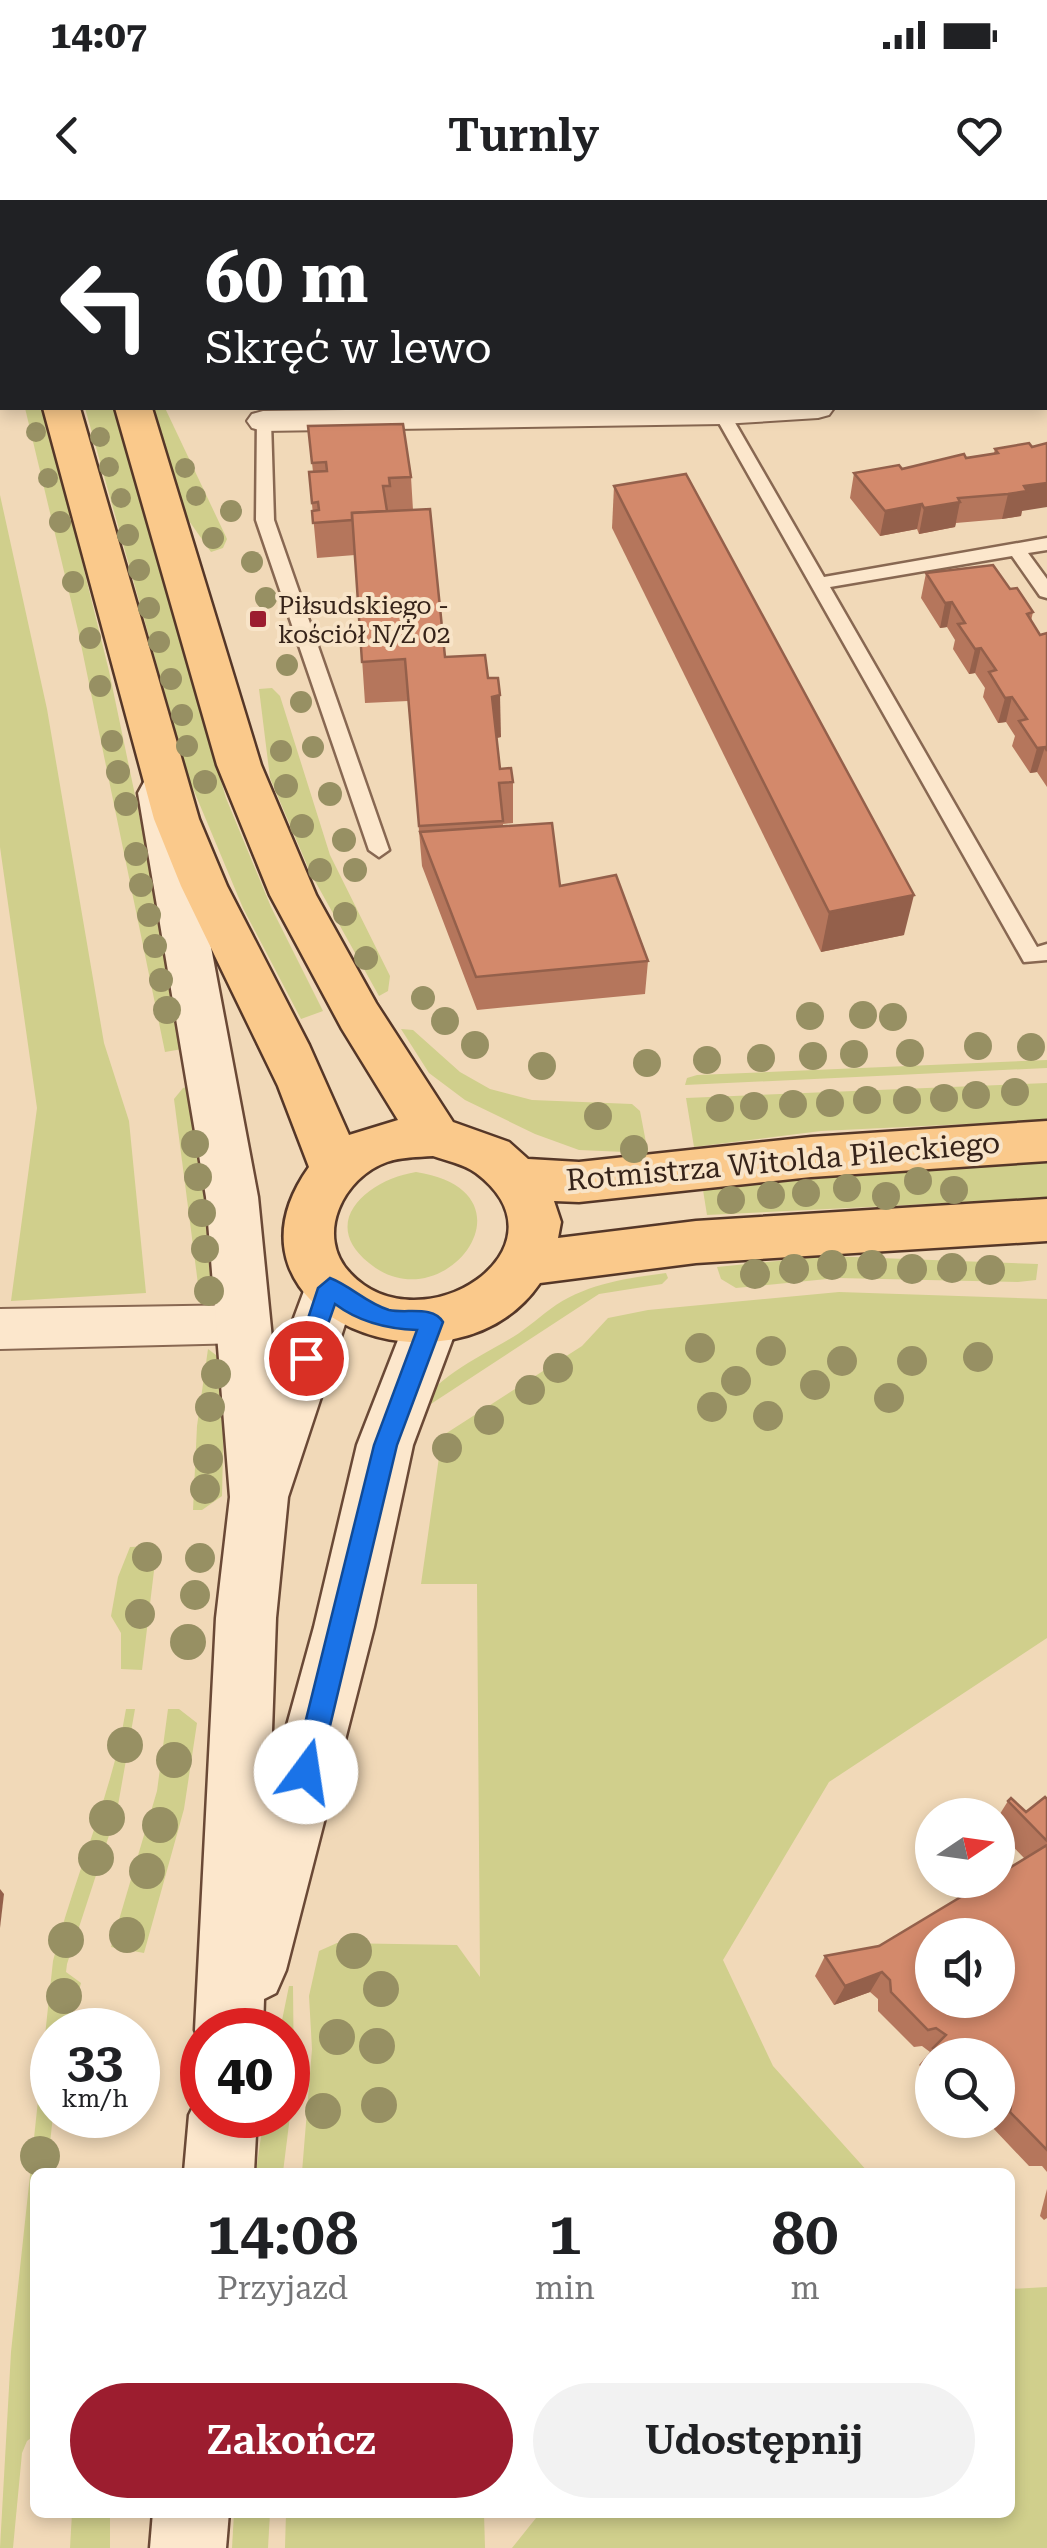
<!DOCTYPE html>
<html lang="pl">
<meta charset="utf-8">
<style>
:root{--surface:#fff;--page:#f2f2f2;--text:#202124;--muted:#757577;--accent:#9c1d2f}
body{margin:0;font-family:"Roboto Serif",serif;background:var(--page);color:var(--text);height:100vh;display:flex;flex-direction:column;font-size:38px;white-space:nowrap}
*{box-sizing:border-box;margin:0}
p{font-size:32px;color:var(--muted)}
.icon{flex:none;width:55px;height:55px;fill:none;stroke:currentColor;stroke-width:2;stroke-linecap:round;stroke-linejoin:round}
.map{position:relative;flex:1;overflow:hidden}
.details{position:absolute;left:30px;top:1968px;width:985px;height:350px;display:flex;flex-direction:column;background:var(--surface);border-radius:15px;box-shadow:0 5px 15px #0003}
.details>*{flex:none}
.top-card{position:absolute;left:0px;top:0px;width:1048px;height:210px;box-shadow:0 5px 15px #0003;background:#202124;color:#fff;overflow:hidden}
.needle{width:65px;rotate:77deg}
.buttons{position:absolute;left:915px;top:1598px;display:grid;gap:20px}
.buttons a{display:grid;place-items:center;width:100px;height:100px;border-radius:50%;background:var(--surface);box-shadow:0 5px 15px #0003;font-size:50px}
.speed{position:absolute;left:30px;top:1808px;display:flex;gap:20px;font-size:50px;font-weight:700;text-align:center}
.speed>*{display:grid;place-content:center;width:130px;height:130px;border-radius:50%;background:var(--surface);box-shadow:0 5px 15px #0003;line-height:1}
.speed small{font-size:25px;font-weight:400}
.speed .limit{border:15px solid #d22;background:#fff;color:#111}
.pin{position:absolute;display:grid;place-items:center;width:85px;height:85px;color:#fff;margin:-42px;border:5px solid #fff;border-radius:50%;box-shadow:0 2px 10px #0007}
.me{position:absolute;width:110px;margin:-55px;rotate:14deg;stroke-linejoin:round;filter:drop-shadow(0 0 8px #0008)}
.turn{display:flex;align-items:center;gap:35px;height:210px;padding:0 40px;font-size:45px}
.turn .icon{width:130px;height:130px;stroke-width:2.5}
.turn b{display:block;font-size:70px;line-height:85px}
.eta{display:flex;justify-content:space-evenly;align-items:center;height:170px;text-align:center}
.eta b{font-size:60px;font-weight:600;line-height:70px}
.primary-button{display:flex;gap:20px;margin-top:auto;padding:20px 40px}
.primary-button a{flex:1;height:115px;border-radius:60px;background:var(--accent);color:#fff;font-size:40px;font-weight:600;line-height:115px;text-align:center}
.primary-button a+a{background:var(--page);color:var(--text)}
.status{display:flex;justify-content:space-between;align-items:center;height:70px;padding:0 50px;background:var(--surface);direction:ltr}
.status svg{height:28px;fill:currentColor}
header{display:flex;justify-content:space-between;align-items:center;height:130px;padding:0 40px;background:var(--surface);font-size:45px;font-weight:600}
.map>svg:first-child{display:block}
.green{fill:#d0cf8c}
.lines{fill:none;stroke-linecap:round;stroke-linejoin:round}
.lane-casing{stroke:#886852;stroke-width:5}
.street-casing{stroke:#886852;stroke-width:4}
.secondary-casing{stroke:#6a4936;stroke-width:5}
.primary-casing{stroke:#553728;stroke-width:5}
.lane{fill:#fce7cc;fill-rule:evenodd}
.street{fill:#fce7cc;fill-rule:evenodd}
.secondary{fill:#fce7cc;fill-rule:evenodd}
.primary{fill:#fac98b;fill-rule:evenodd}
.tree{fill:#979063}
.wall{fill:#b5765c}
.shaded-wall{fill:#94604b}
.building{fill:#d3896b;stroke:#94604b;stroke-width:2.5;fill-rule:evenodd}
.route{fill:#1a73e8;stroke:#114b97;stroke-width:2.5}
.poi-dot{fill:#9c1d2f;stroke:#f8e4c8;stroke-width:4}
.labels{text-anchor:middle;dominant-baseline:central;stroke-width:8;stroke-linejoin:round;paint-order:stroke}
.far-poi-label{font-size:25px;fill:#362319;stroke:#f8e4c8;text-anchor:start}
.street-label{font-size:30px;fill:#362319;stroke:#f8e4c8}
</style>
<div class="status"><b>14:07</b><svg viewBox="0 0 49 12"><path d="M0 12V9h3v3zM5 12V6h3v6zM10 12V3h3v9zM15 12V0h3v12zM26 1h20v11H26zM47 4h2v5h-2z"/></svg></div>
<header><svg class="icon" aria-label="back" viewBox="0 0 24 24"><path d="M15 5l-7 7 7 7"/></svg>Turnly<svg class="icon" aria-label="heart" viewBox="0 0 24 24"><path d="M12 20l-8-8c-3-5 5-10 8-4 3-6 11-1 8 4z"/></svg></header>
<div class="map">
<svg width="1047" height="2348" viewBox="0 0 1047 2348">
<rect width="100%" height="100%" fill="#f1d9b8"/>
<g class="green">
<path d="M116 0H702L117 2Z"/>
<path d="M25 208H44L109 471 188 848 165 852 78 430Z"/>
<path d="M85 208H113L226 598 271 707 323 811 301 819 243 708 189 579Z"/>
<path d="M154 208H165L227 339 223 348 211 352 187 318Z"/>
<path d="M0 295 47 509 104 843 129 921 146 1093 11 1101 37 908 0 647Z"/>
<path d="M272 488 280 496 330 655 390 776 388 791 379 796 310 672 270 578 259 489Z"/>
<path d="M401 829 413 830 460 872 490 889 532 900 632 904 640 911 648 953 579 950 535 934 465 900 429 873Z"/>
<path d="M1047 860V868L685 885 687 878 697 875Z"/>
<path d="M1047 883V920L821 931 694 947 686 898Z"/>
<path d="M195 884 222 1102 202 1115 174 899 183 888Z"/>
<path d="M1047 963V998L707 1015 703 990 894 970Z"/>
<path d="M416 972C544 992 443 1125 369 1063 317 1021 370 979 416 972Z"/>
<path d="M827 1056 1038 1064 1036 1080 1018 1082 837 1078 736 1088 721 1079 717 1067Z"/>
<path d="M666 1073 668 1078 662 1084 599 1094 411 1217C436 1176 473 1161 513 1137 528 1128 541 1115 556 1105 590 1083 628 1078 666 1073Z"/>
<path d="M839 1092 1047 1099V1438L829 1582 723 1760 773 1866 868 1972H302L312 1849 309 1796 319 1751 337 1743 457 1745 480 1777 477 1384H421L442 1236 582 1146 608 1118 648 1110Z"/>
<path d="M208 1149 225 1162 222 1296 202 1310H193L197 1226Z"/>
<path d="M157 1346 142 1470 121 1469V1433L111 1416 118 1377 130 1347Z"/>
<path d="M126 1509H135L117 1611 67 1764 66 1772 81 1783 68 1830H52L53 1915 47 1972H35V2235L27 2241 22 2253 13 2348H0L11 2152 53 1761C74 1676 112 1595 126 1509Z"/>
<path d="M168 1509H179L197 1523 184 1609 144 1753 111 1747 157 1591Z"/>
<path d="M289 1786H293L294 1884 283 1972H256L264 1915H288V1830H280Z"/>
<path d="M1047 2087V2348H512L540 2313 1010 2312V2089Z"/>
<path d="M72 2313H110V2348H70Z"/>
<path d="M234 2313H270L268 2348H232Z"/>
<path d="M286 2313H484L485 2348H285Z"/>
</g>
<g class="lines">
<g class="lane-casing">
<g id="lane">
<path d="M882 0H898L900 2H884Z"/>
<path d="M716 210 730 214 824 377 1047 338V350L1028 353 1047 379V398L1040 396 1012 356 830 387 1037 747 1047 744V760L1024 762 714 214Z"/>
<path d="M257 217 271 221 274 320 389 650 379 657 369 650 256 320Z"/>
</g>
</g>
<g class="street-casing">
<g id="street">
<rect x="1045" y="166" width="2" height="18"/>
<path d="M514 208H834L829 215 818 218 722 224 263 231 252 228 247 221 252 214 263 211Z"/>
<path d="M244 1105 261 1110 267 1124 261 1138 244 1143 0 1149V1109Z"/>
</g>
</g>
<g class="secondary-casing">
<g id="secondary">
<path d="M160 578 176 582 182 593 258 997 275 1169 311 1072 330 1066 349 1072 357 1088 288 1297 276 1418 270 1587 314 1427 357 1245 405 1122 413 1106 432 1099 451 1106 459 1122 413 1245 374 1427 286 1770 276 1793 264 1799 263 1830H202V1847L195 1830 216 1418 230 1297 206 997 138 593 144 582Z"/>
<path d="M202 1889V1915H257L254 1972H184L189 1915Z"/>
<path d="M153 2312H229L226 2348H150Z"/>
</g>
</g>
<g class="primary-casing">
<g id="primary">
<path d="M0 0H26L27 2H2V10Z"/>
<path d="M54 0H88L89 2H56Z"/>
<path d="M43 208H80L199 619 227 686 309 845 349 935 398 920 342 829 270 695 217 565 115 208H152L261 565 316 695 376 803 453 922 509 942 528 959 579 962 811 937 1047 921V961L811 977 579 1002 554 1001 561 1022 558 1038 696 1021 1047 999V1041L696 1063 540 1083C453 1210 204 1115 309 967L278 886 181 686 154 619ZM433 956C447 961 464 964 476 973 576 1048 421 1149 350 1073 314 1035 344 977 387 962 401 957 418 957 433 956Z"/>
</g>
</g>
<use href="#lane" class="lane"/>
<use href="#street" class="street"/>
<use href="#secondary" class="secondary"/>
<use href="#primary" class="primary"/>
</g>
<g class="tree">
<circle cx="36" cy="232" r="10"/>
<circle cx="100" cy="237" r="10"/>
<circle cx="109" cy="267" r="10"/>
<circle cx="185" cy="268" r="10"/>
<circle cx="48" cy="278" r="10"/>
<circle cx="196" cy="296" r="10"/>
<circle cx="121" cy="298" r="10"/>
<circle cx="231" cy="311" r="11"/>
<circle cx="60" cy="322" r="11"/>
<circle cx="128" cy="335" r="11"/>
<circle cx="213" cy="338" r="11"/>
<circle cx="252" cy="362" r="11"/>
<circle cx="139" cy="370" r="11"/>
<circle cx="73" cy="382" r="11"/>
<circle cx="266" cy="398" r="11"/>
<circle cx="149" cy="408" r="11"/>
<circle cx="90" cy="438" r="11"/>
<circle cx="159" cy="442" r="11"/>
<circle cx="287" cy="465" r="11"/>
<circle cx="171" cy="479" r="11"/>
<circle cx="100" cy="486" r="11"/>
<circle cx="301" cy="502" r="11"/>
<circle cx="182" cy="515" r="11"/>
<circle cx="112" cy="541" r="11"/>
<circle cx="187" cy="546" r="11"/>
<circle cx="313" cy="547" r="11"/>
<circle cx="281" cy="551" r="11"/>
<circle cx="118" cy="572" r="12"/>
<circle cx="205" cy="582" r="12"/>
<circle cx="286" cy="586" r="12"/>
<circle cx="330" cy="594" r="12"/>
<circle cx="126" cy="604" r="12"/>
<circle cx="302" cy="626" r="12"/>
<circle cx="344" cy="640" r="12"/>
<circle cx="136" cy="654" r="12"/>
<circle cx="320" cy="670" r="12"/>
<circle cx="355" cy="670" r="12"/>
<circle cx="141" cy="685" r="12"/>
<circle cx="345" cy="714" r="12"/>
<circle cx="149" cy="715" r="12"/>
<circle cx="155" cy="746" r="12"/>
<circle cx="366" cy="758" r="12"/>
<circle cx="161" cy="780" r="12"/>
<circle cx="423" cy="798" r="12"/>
<circle cx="167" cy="810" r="14"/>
<circle cx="863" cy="815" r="14"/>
<circle cx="810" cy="816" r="14"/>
<circle cx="893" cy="817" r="14"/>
<circle cx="445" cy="821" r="14"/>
<circle cx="475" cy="845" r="14"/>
<circle cx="978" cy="846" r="14"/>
<circle cx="1031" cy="847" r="14"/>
<circle cx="910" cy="853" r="14"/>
<circle cx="854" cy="854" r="14"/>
<circle cx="813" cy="856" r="14"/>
<circle cx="761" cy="858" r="14"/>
<circle cx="707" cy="860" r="14"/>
<circle cx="647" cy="863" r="14"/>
<circle cx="542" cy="866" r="14"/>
<circle cx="1015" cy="892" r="14"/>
<circle cx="976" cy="895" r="14"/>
<circle cx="944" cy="898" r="14"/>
<circle cx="867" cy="900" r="14"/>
<circle cx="907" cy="900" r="14"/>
<circle cx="830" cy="903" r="14"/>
<circle cx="793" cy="904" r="14"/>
<circle cx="754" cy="906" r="14"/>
<circle cx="720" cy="908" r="14"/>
<circle cx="598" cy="916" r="14"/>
<circle cx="195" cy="944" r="14"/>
<circle cx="634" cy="949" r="14"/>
<circle cx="198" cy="977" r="14"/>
<circle cx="918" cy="981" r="14"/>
<circle cx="847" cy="988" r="14"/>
<circle cx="954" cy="990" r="14"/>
<circle cx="806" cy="993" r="14"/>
<circle cx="771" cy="995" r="14"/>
<circle cx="886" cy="996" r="14"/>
<circle cx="731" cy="1000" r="14"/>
<circle cx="202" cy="1013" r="14"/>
<circle cx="205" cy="1049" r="14"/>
<circle cx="832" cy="1065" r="15"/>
<circle cx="872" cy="1065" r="15"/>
<circle cx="952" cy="1068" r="15"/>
<circle cx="794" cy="1069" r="15"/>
<circle cx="912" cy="1069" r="15"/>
<circle cx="990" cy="1070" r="15"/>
<circle cx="755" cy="1074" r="15"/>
<circle cx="209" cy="1091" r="15"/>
<circle cx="700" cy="1148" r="15"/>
<circle cx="771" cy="1151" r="15"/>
<circle cx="978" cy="1157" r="15"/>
<circle cx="842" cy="1161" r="15"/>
<circle cx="912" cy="1161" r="15"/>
<circle cx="558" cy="1168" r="15"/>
<circle cx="216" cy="1174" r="15"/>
<circle cx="736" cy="1181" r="15"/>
<circle cx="815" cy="1185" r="15"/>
<circle cx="530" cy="1190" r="15"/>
<circle cx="889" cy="1198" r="15"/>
<circle cx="210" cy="1207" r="15"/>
<circle cx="712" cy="1207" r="15"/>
<circle cx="768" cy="1216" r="15"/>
<circle cx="489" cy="1220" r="15"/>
<circle cx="447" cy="1248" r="15"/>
<circle cx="208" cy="1259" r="15"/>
<circle cx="205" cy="1289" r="15"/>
<circle cx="147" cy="1357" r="15"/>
<circle cx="200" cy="1358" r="15"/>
<circle cx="195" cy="1395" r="15"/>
<circle cx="140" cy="1414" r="15"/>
<circle cx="188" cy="1442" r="18"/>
<circle cx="125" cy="1545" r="18"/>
<circle cx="174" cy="1560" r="18"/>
<circle cx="107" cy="1618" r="18"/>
<circle cx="160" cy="1625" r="18"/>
<circle cx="96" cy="1658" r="18"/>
<circle cx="147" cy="1671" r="18"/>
<circle cx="127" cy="1735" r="18"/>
<circle cx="66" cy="1740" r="18"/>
<circle cx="354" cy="1751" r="18"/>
<circle cx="381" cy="1789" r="18"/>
<circle cx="64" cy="1796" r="18"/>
<circle cx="337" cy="1837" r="18"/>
<circle cx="377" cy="1846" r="18"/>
<circle cx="379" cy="1905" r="18"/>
<circle cx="323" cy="1911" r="18"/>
<circle cx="40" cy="1956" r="20"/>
</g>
<g class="wall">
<path d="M955 0H1022L1024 2H955Z"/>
<path d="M308 226 411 277 413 310 445 457 488 478 501 537 496 538 500 569 513 582V623L503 624V627L560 686 648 761 645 794 477 810 422 666 408 501 365 503 355 355 317 358 309 272H313Z"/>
<path d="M1029 243 1021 316 1002 319 956 323 955 327 919 334 917 329 880 336 850 298 854 273 902 269 994 253 995 249Z"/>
<path d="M614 286 904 735 821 752 612 328Z"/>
<path d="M926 373 1010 389 1033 412 1031 421 1040 435 1047 433V587L1037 572 1030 573 1012 546 1015 536 1006 522 998 523 983 497 985 488 975 473 969 474 953 449 955 440 947 427 940 428 921 398Z"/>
<path d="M1047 1599V1972L1042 1966H1029L992 1927 993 1920H998V1855H932V1864L931 1863 922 1868 919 1865 930 1852 922 1846 914 1847 878 1811V1799L870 1792 834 1805 815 1776 825 1756 879 1746 1025 1659 998 1631V1617L1008 1601 1026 1612Z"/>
<path d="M1047 1989V2018L1044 2020 1040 2016Z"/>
</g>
<g class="shaded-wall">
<path d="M767 0H822V2H754Z"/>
<rect x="1045" y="95" width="2" height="24"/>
<path d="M1047 283V307L1022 311 1021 316 1002 319 1008 294 1024 286Z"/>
<path d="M960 302 955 327 919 334 924 308Z"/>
<path d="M922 304 917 329 880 336 885 311Z"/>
<path d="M952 402 947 427 940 428 945 403Z"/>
<path d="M981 448 975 473 969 474 975 449Z"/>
<path d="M500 495 501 537 492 539V497Z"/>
<path d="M1012 497 1006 522 998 523 1005 498Z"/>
<path d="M1045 547 1037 572 1030 573 1037 548Z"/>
<path d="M914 695 904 735 821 752 829 712Z"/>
<path d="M0 1689 4 1694 0 1728Z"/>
<path d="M882 1772 870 1792 834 1805 845 1786Z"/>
</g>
<g class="building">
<path d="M832 0H842L844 2H815Z"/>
<path d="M974 0H1022L1024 2H976Z"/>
<rect x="1045" y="46" width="2" height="49"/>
<path d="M403 224 411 277 389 278 390 286H383L387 311 352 313V320L313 323 312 311 319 310 318 302 312 303 309 272 327 271 326 262 312 263 308 226Z"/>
<path d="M1029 243 1032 247 1047 243V283L1024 286 1027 291 1008 294 958 298 960 302 924 308 922 304 885 311 854 273 899 265 902 269 964 254 966 258 998 253 995 249Z"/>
<path d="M686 274 914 695 829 712 614 286Z"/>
<path d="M430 309 445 457 485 455 488 478H498L500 495 492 497 500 569 511 568 513 582 499 583 503 621 419 626 405 459 362 462 352 313Z"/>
<path d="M993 365 1010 389 1017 388 1033 412 1027 414 1040 435 1047 433V551L1045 547 1037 548 1019 521 1027 519 1012 497 1005 498 989 472 996 470 981 448 975 449 958 424 965 423 952 402 945 403 926 373Z"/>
<path d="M552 623 560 686 616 675 648 761 476 777 420 632Z"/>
<path d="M1045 1597 1047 1599V1641L1008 1601 1011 1598 1026 1612Z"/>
<path d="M1047 1645V1950L1010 1912 1011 1906 1002 1894 998 1899V1855H956L946 1845 937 1851 933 1848 946 1835 936 1828 928 1830 891 1792 890 1780 882 1772 845 1786 825 1756 879 1746 989 1680H998V1675ZM932 1735H998V1800H932Z"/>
</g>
<path class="route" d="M330 1078C351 1086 366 1103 389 1110 406 1114 433 1105 443 1122L397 1245 319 1572 315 1581 306 1584 297 1581 293 1572 374 1245 417 1130C388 1129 359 1122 335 1104L314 1164H298L295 1158 318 1088Z"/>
<rect class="poi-dot" x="248" y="409" width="20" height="20" rx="5"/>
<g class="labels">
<g class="far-poi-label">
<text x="278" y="405">Piłsudskiego -<tspan x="278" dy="29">kościół N/Ż 02</tspan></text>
</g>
<g class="street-label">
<text transform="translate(783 961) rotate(-5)">Rotmistrza Witolda Pileckiego</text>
</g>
</g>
</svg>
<div class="buttons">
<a><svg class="needle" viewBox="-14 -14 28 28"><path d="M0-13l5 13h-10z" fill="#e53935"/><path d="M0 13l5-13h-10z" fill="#757577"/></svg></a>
<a><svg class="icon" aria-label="sound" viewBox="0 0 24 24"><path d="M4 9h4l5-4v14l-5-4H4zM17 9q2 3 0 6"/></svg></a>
<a><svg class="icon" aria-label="search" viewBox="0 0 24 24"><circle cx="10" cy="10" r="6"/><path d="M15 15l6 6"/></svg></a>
</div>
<div class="speed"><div>33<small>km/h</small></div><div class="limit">40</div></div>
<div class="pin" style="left:306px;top:1158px;background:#d93025"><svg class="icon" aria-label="arrive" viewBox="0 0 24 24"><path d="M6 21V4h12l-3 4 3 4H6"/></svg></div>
<svg class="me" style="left:306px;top:1572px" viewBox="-20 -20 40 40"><circle r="19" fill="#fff"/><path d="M0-13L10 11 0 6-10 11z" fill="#1a73e8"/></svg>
<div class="top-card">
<div class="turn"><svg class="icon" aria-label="left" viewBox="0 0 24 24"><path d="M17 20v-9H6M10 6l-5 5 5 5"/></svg><div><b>60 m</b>Skręć w lewo</div></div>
</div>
<section class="details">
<div class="eta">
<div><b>14:08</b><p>Przyjazd</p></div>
<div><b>1</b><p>min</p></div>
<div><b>80</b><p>m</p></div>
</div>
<div class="primary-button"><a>Zakończ</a><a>Udostępnij</a></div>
</section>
</div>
